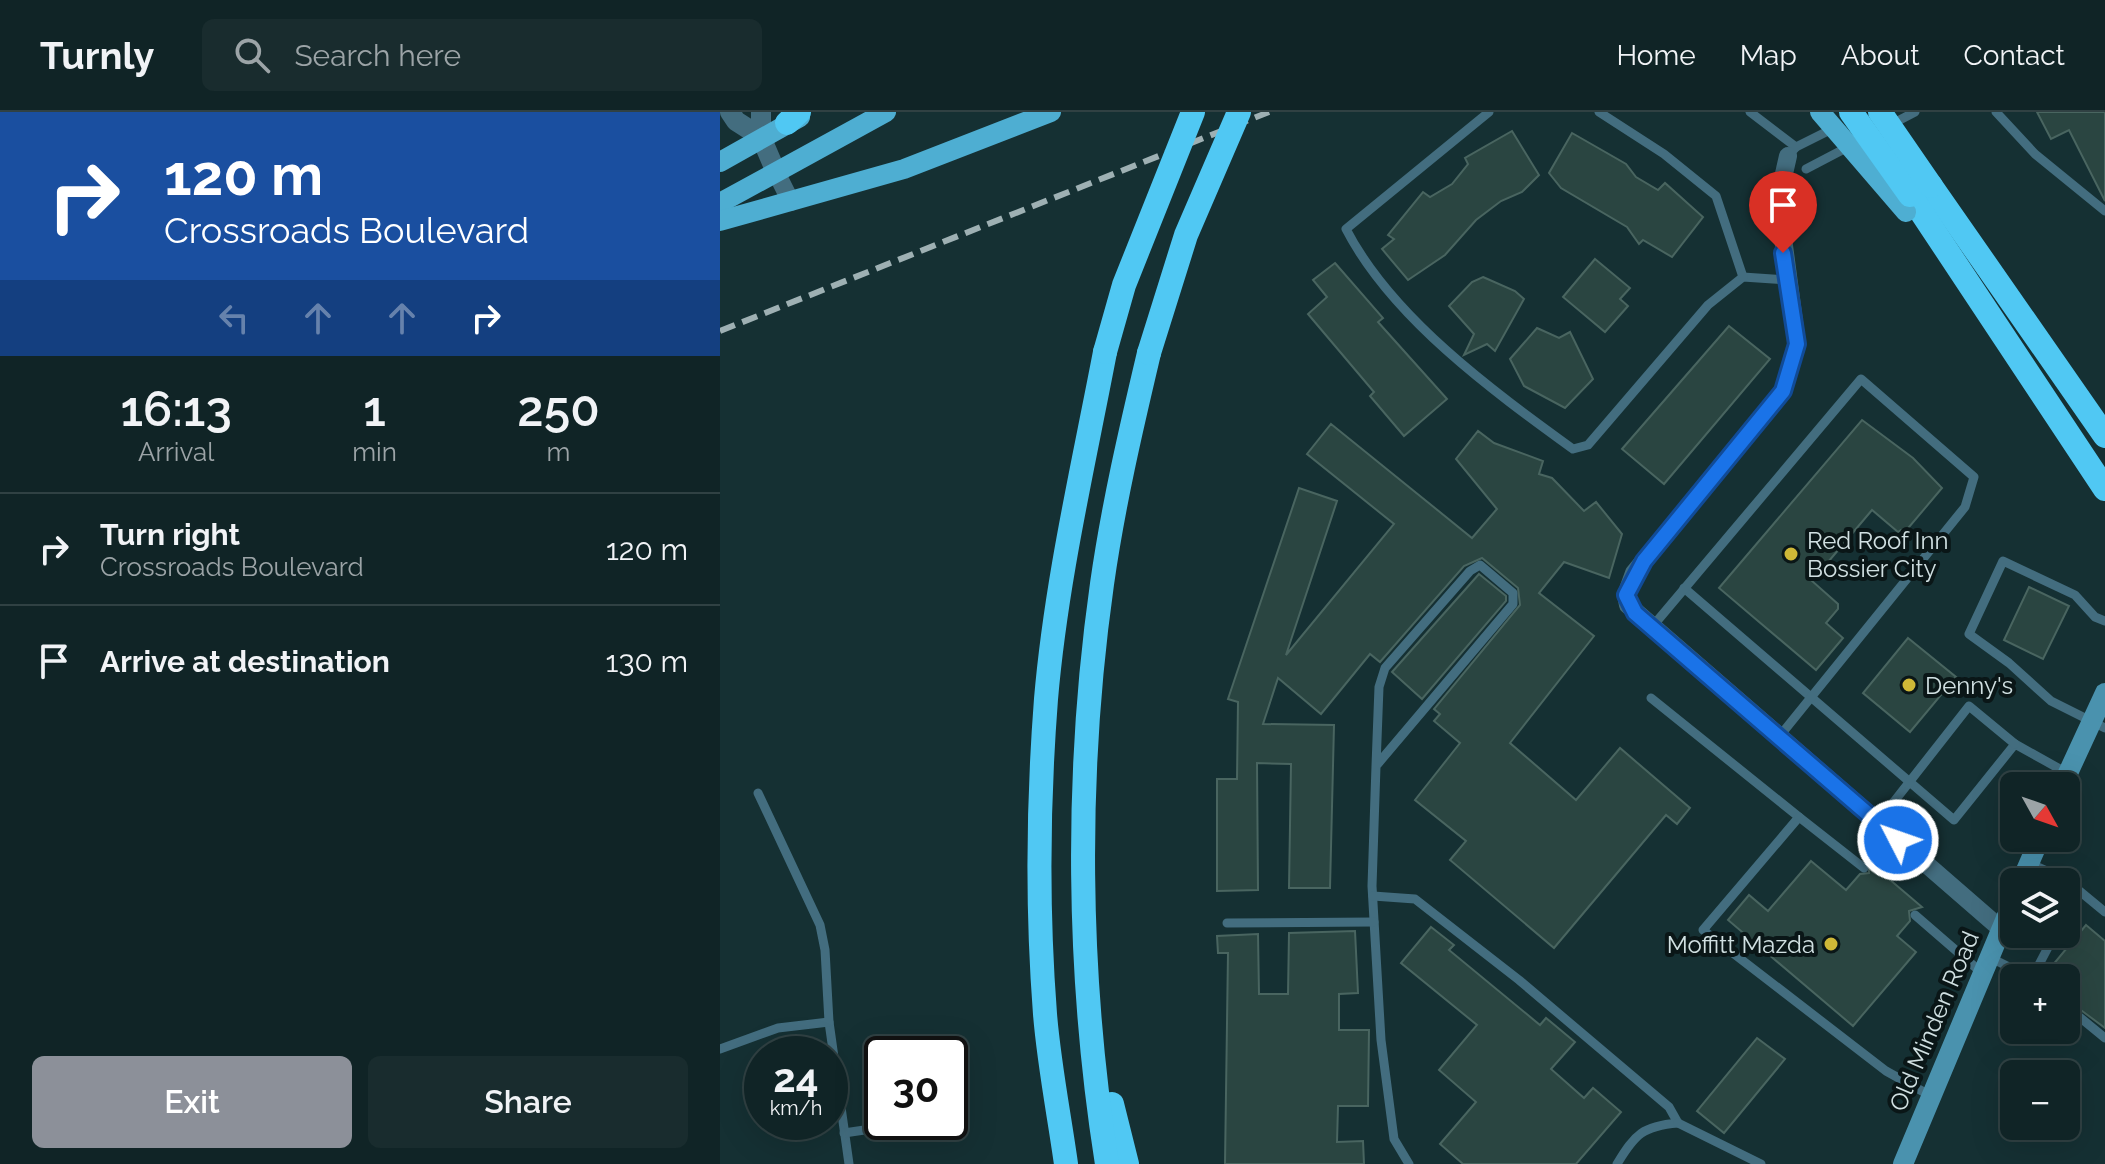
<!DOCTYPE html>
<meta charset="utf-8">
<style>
:root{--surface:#102426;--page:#192c2e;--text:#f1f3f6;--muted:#9ca4a7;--line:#304143;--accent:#8c9099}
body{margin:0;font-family:Raleway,sans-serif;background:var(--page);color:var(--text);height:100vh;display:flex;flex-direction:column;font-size:30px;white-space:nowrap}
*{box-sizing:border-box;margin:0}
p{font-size:26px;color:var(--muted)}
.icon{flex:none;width:44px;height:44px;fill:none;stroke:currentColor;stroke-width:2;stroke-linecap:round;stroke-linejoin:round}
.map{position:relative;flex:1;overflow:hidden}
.side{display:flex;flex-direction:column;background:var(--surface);width:720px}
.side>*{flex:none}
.guide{background:#1a4fa0;color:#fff;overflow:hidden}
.needle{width:52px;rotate:130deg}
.fabs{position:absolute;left:1280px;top:660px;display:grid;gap:16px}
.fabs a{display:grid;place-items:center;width:80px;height:80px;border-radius:12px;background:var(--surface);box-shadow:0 8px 32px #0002,0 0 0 2px var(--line);font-size:40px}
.speed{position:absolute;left:24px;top:924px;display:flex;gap:16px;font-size:40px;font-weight:700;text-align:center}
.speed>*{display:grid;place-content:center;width:104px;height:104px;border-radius:50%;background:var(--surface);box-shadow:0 8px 32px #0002,0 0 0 2px var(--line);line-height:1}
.speed small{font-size:20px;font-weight:400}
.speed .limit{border:4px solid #111;border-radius:12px;background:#fff;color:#111}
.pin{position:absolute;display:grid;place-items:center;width:68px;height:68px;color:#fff;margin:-82px -34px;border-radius:50% 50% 50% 0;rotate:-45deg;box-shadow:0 0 8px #0007}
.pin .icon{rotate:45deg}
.me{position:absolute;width:88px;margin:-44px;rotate:311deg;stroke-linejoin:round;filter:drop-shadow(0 0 6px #0008)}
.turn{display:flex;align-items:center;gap:28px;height:168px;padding:0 32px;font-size:36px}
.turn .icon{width:104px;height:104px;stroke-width:2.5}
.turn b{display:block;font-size:56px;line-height:68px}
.lanes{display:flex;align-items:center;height:76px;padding:0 32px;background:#0003;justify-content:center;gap:40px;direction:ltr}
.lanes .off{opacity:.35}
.eta{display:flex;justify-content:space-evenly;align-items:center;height:136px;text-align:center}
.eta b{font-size:48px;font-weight:600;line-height:56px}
.primary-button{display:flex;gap:16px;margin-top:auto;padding:16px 32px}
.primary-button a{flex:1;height:92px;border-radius:12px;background:var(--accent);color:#fff;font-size:32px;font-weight:600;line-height:92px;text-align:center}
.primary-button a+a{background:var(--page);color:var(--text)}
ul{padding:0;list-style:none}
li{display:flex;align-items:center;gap:24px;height:112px;padding:0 32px;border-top:2px solid var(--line)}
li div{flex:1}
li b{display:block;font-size:30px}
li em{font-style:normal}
header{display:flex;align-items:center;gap:48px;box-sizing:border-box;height:112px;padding:0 40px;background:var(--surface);border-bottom:2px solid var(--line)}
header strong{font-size:38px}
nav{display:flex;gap:44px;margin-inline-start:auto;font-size:28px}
.search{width:560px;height:72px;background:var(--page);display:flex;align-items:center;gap:20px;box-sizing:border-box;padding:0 28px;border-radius:12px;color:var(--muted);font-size:30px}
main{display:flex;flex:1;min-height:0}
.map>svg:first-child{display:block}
.building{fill:#2a4541;stroke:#496560;stroke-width:2}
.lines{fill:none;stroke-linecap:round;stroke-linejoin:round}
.service{stroke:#436d7f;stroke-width:9}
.minor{stroke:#436d7f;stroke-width:18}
.tertiary{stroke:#436d7f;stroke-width:20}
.secondary{stroke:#4a92ae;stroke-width:20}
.primary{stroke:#4eaed2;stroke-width:20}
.motorway{stroke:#50c8f3;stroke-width:24}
.rail{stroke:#9eb0b3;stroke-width:6;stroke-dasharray:16 8;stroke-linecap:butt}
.primary-bridge{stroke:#4eaed2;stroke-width:20}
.motorway-bridge{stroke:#50c8f3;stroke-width:24}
.route-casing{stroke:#114b97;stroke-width:20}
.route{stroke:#1a73e8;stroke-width:14}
.poi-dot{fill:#cfb837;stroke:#0a1617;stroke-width:3}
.labels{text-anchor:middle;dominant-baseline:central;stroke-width:8;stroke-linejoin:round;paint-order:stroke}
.poi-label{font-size:24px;fill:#d1e0e2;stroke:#0a1617;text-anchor:start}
.street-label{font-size:24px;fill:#d1e0e2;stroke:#0a1617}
</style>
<header>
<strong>Turnly</strong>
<div class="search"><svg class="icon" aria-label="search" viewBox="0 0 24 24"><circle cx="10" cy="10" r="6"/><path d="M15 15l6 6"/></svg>Search here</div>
<nav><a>Home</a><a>Map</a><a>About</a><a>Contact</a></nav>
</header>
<main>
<section class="side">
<div class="guide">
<div class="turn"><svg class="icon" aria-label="right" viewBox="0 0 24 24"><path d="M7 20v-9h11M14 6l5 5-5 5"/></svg><div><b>120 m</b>Crossroads Boulevard</div></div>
<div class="lanes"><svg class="icon off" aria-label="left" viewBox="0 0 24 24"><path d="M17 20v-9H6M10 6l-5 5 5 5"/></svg><svg class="icon off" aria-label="ahead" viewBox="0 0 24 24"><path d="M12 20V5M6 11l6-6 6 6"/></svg><svg class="icon off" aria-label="ahead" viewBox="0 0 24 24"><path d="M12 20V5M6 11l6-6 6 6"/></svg><svg class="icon" aria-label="right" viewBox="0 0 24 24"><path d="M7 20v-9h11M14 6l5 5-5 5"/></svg></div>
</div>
<div class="eta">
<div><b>16:13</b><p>Arrival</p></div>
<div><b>1</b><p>min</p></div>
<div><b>250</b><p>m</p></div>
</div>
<ul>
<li><svg class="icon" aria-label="right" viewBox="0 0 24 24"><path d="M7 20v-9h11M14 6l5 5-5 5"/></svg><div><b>Turn right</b><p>Crossroads Boulevard</p></div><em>120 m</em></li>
<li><svg class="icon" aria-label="arrive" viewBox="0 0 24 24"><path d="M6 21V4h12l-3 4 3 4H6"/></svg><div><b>Arrive at destination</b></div><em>130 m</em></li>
</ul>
<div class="primary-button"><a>Exit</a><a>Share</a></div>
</section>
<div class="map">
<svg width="1385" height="1052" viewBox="0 0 1385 1052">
<rect width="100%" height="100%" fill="#153033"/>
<g class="building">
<path d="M1317 0H1385V89L1349 18 1331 27Z"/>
<path d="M792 19 819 63 802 80 781 89 756 108 725 143 688 168 662 137 674 127 668 123 703 80 710 85 732 72 748 52 745 46Z"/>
<path d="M852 21 906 52 916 65 938 78 945 71 983 105 952 145 923 128 919 132 907 115 841 76 829 61Z"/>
<path d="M875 147 910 176 900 187 908 194 885 220 843 185Z"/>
<path d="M615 151 663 206 658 210 727 287 684 324 650 284 654 280 588 202 607 185 593 168Z"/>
<path d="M763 165 795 179 804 187 775 239 767 232 744 243 754 222 729 194 752 170Z"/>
<path d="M1009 214 1050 247 944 372 902 337Z"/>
<path d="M817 216 839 226 850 220 873 267 845 296 804 274 790 247Z"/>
<path d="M1142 308 1193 346 1222 376 1184 421 1181 418 1178 420 1152 398 1092 469 1118 492V497L1106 511 1123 526 1096 558 999 476Z"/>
<path d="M611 312 752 426 777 397 736 347 758 319 774 331 823 349 819 362 832 366 864 399 876 390 902 422 889 466 844 450 819 481 874 524 790 631 856 688 900 636 970 696 957 712 946 703 834 836 730 748 746 729 695 688 740 631 714 609 720 602 714 597 800 493 798 476 762 446 744 454 660 550 650 542 601 602 558 566 543 612 614 613 610 776H569L571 652 537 651 538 778 497 779V667H517L518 590 508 587 579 376 617 389 566 543 674 412 587 342Z"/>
<path d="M759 462 786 484V489L702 587 672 560Z"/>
<path d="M1309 475 1349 494 1323 547 1284 528Z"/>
<path d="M1188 526 1236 565 1190 620 1143 581Z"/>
<path d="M1091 749 1126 778 1140 762 1149 761V750L1202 795 1189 799 1190 809 1177 824 1196 840 1133 914 1008 808 1029 783 1048 799Z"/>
<path d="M1366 813 1385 829V916L1346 887V866H1322Z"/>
<path d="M711 815 734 833 729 838 820 913 826 906 855 930 831 957 864 986 873 976 901 1000 856 1052H743L720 1032 756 990 719 958 757 913 681 851Z"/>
<path d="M635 819 638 881 619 882V918H649L648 994H618L617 1030 643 1029 644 1052H505L508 841H498L497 824 538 822 539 882H568L569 821Z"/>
<path d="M1037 926 1065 947 1004 1021 977 999Z"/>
</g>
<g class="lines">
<g class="service">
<path d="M769 0 626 117C672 206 773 279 853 337L868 333 988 193 1023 165 1067 168"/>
<path d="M879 0 944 42 996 84 1023 165"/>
<path d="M1030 0 1076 35"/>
<path d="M1276 0 1315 42 1385 99"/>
<path d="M1170 13 1195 0"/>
<path d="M1068 44 1076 35 1116 15"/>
<path d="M1086 57 1128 35"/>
<path d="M964 476 1234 708 1295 632 1347 661"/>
<path d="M1385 509 1375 505 1355 483 1283 449 1249 522 1289 551 1331 589 1385 616"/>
<path d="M932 515 1141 267 1254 365 1245 395 1059 625"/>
<path d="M931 586 1079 705 983 818 1166 959 1211 984"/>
<path d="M656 654 659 575 665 556 750 459 760 453 793 481V492L656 654 652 774 661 928 674 1027 689 1052"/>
<path d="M1079 705 1144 756"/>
<path d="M1158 710 1249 594 1295 632"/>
<path d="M1309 751 1345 767 1385 800"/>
<path d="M653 784 695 787 799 868 949 995 958 1011C923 1014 915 1022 897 1052"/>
<path d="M1346 801 1358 778"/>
<path d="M1195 803 1262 861"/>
<path d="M507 811 654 810"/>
<path d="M1269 845 1311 866"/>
<path d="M1312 866 1335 822"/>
<path d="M1346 894 1385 926"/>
<path d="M109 910 129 1052"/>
<path d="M0 937 58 916 109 910 105 838 100 813 38 681"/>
<path d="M958 1011 1041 1052"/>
<path d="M124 1021 199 1010"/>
</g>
<g class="minor">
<path d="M1068 44 1058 88 1077 232 1063 279 914 461 906 483 908 493 1281 817"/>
<path d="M56 60 71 90"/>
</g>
<g class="tertiary">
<path d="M10 0 16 9 41 25"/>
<path d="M41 0V25L56 60"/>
</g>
<g class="secondary">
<path d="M1342 674 1385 581"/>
<path d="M1301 770 1320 726"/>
<path d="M1183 1052 1294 787"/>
</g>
<g class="primary">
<path d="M0 50 80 5"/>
<path d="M0 91 166 0"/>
<path d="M0 109 184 57 331 0"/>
</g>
<g class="motorway">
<path d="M67 11 79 0"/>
<path d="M1211 74 1385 324"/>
<path d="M1190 83 1385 377"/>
<path d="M392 992 407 1052"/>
<path d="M346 1052C339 1002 329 952 325 902 317 798 318 691 326 587 336 470 363 355 385 240"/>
<path d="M387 1052C357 863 355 662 382 472 393 394 411 317 429 241"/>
</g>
<path class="rail" d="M0 219 549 0"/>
<path class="primary-bridge" d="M1100 0 1186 100"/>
<g class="motorway-bridge">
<path d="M1131 0 1190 83"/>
<path d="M1160 0 1211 74"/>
<path d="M385 240 404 173 473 0"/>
<path d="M429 241 466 123 519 0"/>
</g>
</g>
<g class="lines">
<g class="route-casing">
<path id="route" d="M1063 141 1077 232 1063 279 924 449 906 483 915 501 1178 728"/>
</g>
<use href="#route" class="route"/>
</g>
<g class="poi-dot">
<circle cx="1071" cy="442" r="8"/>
<circle cx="1189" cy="573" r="8"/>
<circle cx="1111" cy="832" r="8"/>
</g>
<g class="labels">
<g class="poi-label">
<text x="1087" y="428">Red Roof Inn<tspan x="1087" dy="28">Bossier City</tspan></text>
<text x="1205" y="573">Denny's</text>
<text x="1095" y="832" text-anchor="end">Moffitt Mazda</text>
</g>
<g class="street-label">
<text transform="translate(1214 909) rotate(-67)">Old Minden Road</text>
</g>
</g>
</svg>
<div class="fabs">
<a><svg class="needle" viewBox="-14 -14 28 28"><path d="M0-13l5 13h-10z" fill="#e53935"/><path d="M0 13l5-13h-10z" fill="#9ca4a7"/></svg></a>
<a><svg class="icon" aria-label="layers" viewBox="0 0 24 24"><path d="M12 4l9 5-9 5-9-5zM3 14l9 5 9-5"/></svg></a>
<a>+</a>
<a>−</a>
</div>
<div class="speed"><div>24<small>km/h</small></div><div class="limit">30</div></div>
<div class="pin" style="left:1063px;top:141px;background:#d93025"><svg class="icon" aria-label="arrive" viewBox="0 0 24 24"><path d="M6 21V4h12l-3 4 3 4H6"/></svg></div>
<svg class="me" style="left:1178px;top:728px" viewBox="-20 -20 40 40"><circle r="17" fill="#1a73e8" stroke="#fff" stroke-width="3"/><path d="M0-11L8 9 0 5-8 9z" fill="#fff"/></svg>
</div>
</main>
